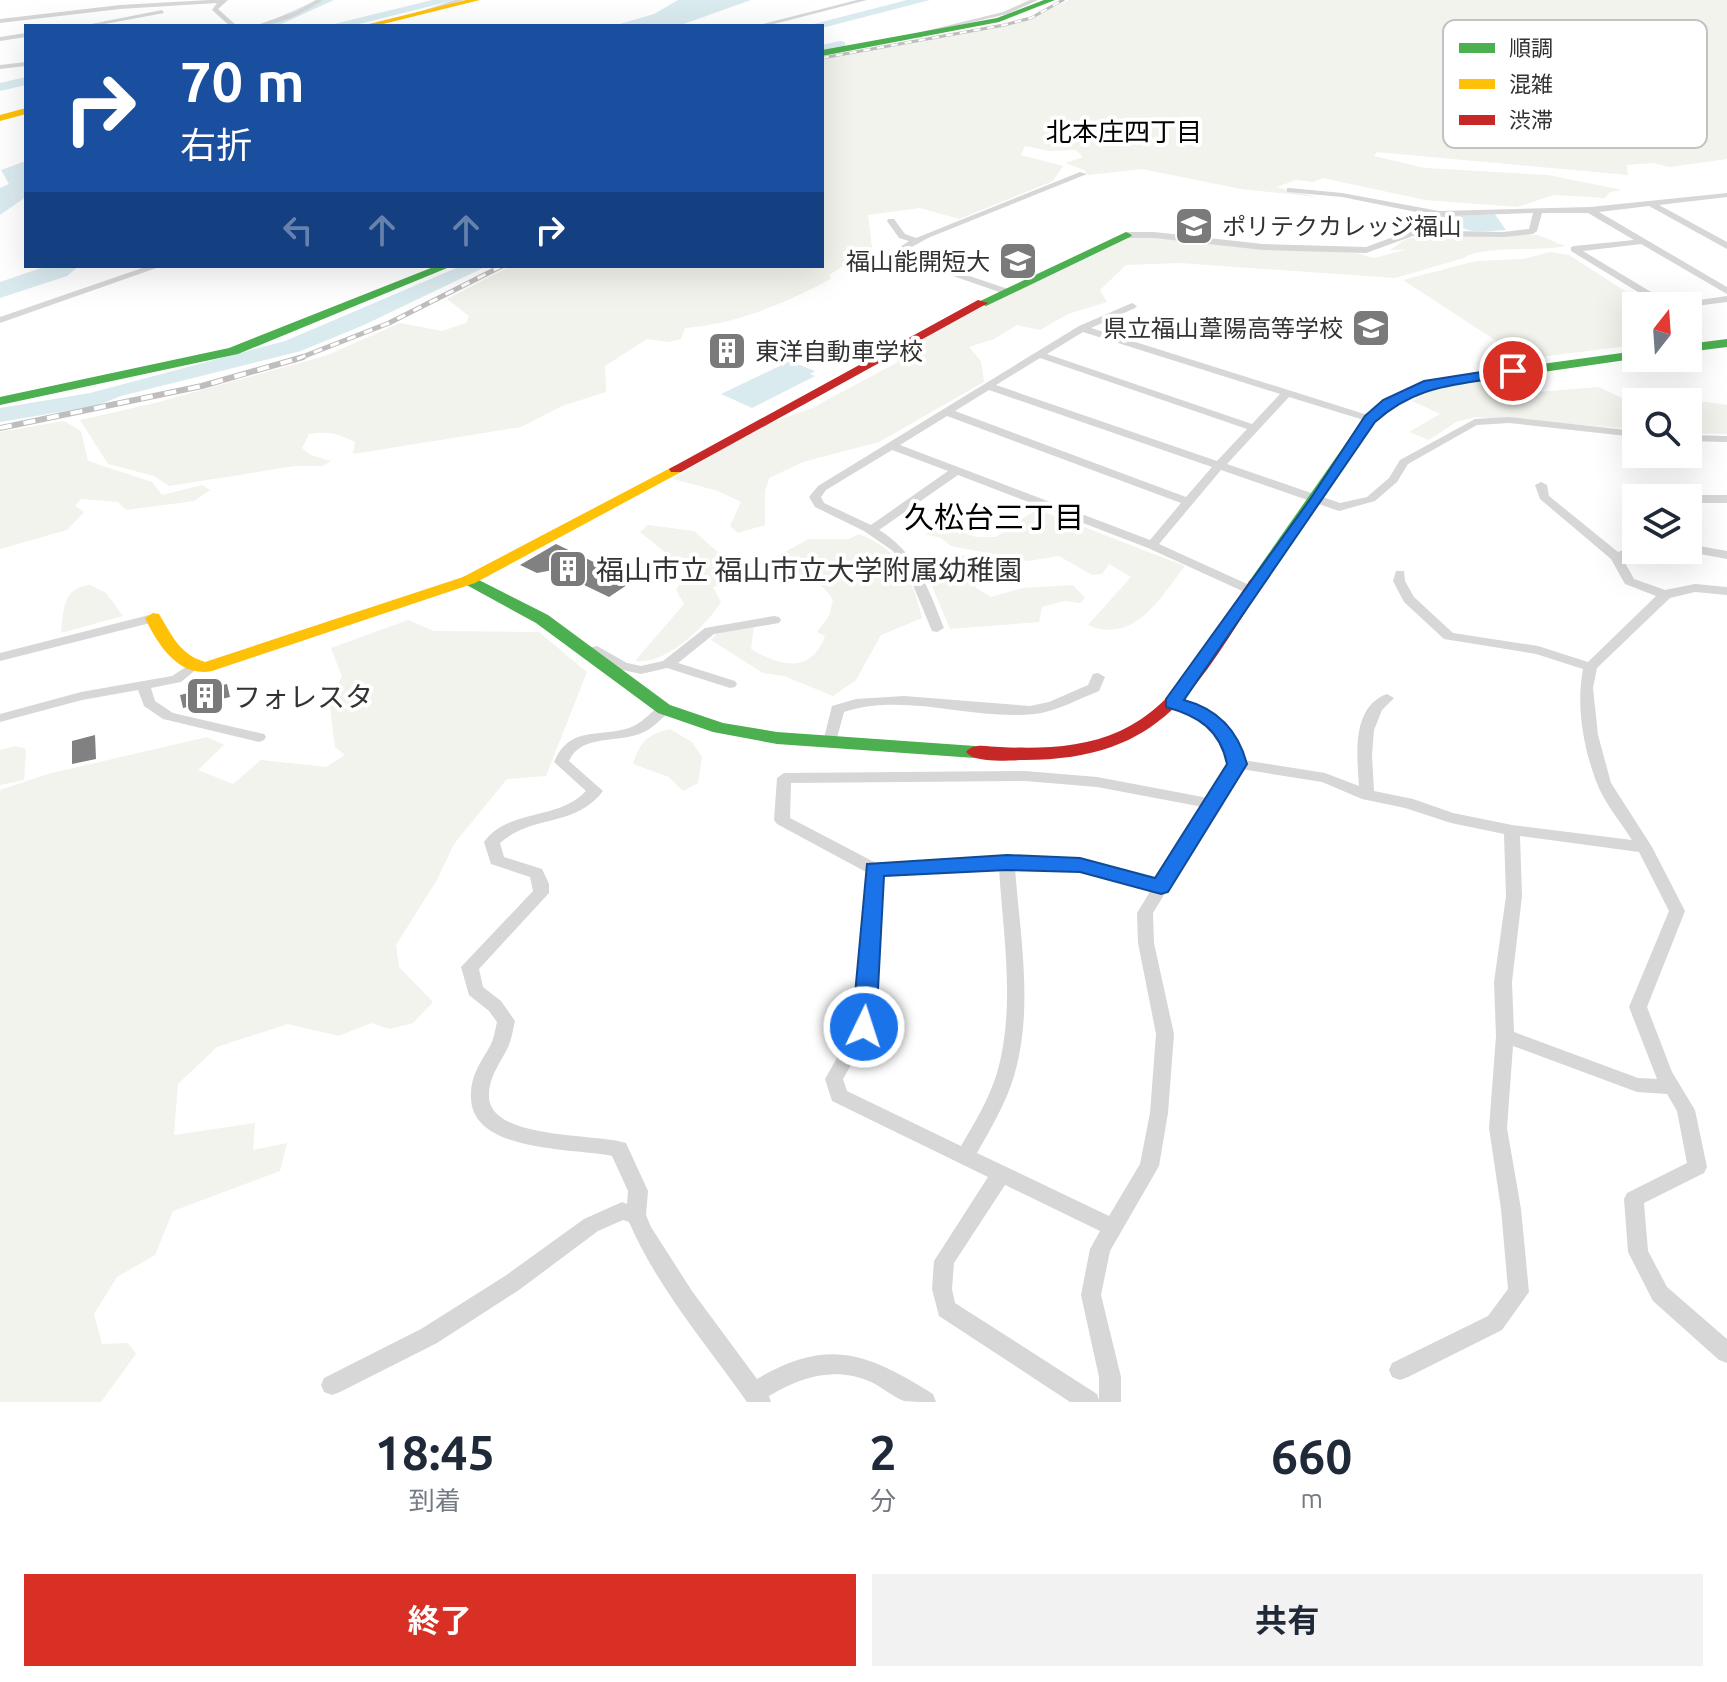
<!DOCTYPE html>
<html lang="ja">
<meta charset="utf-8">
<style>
:root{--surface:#fff;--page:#f2f2f3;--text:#1f2937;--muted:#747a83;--accent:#d93025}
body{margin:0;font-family:Ubuntu,"Noto Sans JP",sans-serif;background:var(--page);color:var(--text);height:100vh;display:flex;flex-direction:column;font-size:30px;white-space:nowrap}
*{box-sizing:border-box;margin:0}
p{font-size:26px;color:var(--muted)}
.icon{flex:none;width:44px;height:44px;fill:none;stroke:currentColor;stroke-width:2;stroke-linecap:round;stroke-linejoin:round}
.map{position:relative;height:1402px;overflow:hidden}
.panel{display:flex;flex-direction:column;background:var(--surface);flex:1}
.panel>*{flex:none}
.hud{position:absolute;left:24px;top:24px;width:800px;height:244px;border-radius:0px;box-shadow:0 8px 32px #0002;background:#1a4fa0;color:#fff;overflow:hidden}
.needle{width:52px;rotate:17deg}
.tools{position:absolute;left:1622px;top:292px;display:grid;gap:16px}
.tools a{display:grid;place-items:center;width:80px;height:80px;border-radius:0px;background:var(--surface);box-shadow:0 8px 32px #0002;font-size:40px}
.pin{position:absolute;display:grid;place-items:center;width:68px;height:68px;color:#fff;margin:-34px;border:4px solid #fff;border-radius:50%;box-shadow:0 2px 8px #0007}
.me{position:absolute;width:88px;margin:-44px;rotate:4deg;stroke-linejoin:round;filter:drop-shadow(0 0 6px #0008)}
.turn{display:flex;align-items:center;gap:28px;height:168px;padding:0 24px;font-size:36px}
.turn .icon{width:104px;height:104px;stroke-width:2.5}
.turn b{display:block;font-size:56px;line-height:68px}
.lanes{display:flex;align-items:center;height:76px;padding:0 24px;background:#0003;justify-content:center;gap:40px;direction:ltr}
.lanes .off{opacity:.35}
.eta{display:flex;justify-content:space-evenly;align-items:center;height:136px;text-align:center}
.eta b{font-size:48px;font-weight:700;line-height:56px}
.action{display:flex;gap:16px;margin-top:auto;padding:16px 24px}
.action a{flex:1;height:92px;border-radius:0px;background:var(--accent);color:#fff;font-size:32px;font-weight:700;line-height:92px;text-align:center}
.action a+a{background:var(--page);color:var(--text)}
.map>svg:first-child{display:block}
.green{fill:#f1f3ec}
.water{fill:#daebf0}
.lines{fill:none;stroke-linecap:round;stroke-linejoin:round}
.river{fill:#daebf0;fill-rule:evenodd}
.building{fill:#818181}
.street{fill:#d7d7d7;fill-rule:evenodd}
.fast{fill:#4caf50;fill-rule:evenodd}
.slow{fill:#ffc107;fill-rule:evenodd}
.jam{fill:#c62828;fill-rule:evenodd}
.rail-far2-casing{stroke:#bebebe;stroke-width:3}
.rail-far1-casing{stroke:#bebebe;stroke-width:5}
.rail-casing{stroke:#bebebe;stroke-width:6}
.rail-far2{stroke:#fff;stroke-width:2;stroke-dasharray:7;stroke-linecap:butt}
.rail-far1{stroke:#fff;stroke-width:3;stroke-dasharray:9;stroke-linecap:butt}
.rail{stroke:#fff;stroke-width:4;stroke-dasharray:12;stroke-linecap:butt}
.route{fill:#1a73e8;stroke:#114b97;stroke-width:2}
.labels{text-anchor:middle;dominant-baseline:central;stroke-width:8;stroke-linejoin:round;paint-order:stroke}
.far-poi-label{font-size:24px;fill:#333;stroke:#fff;text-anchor:start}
.far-neighbourhood-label{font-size:26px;fill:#000;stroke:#fff}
.poi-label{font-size:28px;fill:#333;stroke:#fff;text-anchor:start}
.neighbourhood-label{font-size:30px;fill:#000;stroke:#fff}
.key{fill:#fff;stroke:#c2c2c2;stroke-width:2}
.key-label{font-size:22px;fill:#333}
</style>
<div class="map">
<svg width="1727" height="1402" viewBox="0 0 1727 1402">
<rect width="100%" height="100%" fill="#fff"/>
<g class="green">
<path d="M1069 0H1727V159L1670 167 1653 163 1627 165 1628 175 1377 152 1374 156 1425 168 1548 175 1622 190 1610 192 1605 198 1554 195 1517 207 1425 200 1323 178 1313 182 1296 180 1277 187 1317 197 1241 189 1142 169 1088 175 1084 170 1065 163 1083 157 1076 150 1050 151 1025 146 1021 155 1063 166 1053 181 959 219 920 208 868 215 872 248 829 275 831 279C786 303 736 324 685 328L681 339 669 342 647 339 605 366 606 392 562 406 521 427 353 454 355 442C337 433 328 431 309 434L302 448 311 455 331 461 323 466H295L169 486 154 476 108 464 80 420 155 403 325 356 400 323 442 331 466 323 469 316 447 299 511 266H822V59L1023 22Z"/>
<path d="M1431 235H1538L1565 246C1540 252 1481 245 1464 258L1395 278 1179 263 1126 265 1100 290 1107 302 1068 314 1040 330 1017 325 994 339 969 347 981 361 984 382 879 442 803 462 769 478 765 491V525L738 533 730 526 741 502 718 491 673 479 758 427 812 408 898 362 895 355 1006 292 1127 236 1356 253 1374 258 1405 250H1390L1406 239Z"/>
<path d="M1550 252 1569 255 1648 306H1636V345L1524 359 1403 280 1476 261 1524 259Z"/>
<path d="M1483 380 1511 400 1538 392 1598 387 1636 404V429L1476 417 1456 422 1429 440 1409 432 1440 414 1412 401 1435 389Z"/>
<path d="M1706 402 1727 405V434L1688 433V404Z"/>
<path d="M64 421 81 431 88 461 152 482 162 495 202 485 210 490 194 501 126 510 118 502 81 499 75 506 84 512 67 530 0 549V432Z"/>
<path d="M1037 509 1185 566C1160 598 1134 645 1088 625L1131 577 1109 564 1102 574 1092 575 1059 556 1028 561 951 546 941 538 924 534 953 529 976 537H996Z"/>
<path d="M648 525 694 531 737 569 766 562 809 539H849L859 534C900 550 912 577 922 618L881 635 856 680 833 696 784 676 763 673 711 640 720 630 754 626 751 649C779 666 811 675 825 636L817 632 829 616 833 600C804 555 756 578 713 587L721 602C706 626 665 666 635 661L684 604 676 590 688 571 640 532Z"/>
<path d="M956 555 1001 559 968 564 976 588 991 597 1022 588 1073 585 1085 598 1080 603 1064 601 1042 607 1039 622 950 629 921 560Z"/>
<path d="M90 585 106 593 123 616 61 633C64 610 62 588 90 585Z"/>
<path d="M408 620 434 631 539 632 587 672 546 776 507 779 454 844 437 880 396 945 399 967 433 1002 413 1023 390 1029 371 1023 339 1036 288 1024 217 1047 178 1084 174 1135 255 1123 253 1150 287 1143 280 1171 173 1211 155 1255 117 1277 94 1314 102 1344 128 1343 136 1354 101 1402H0V790L48 774 207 737 224 745 198 770 233 784 261 760 326 767 345 755 335 747 329 700 342 677 331 648Z"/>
<path d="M670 729 692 742 702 757 698 783 683 791 669 777 633 764C639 743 648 734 670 729Z"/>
<path d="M15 746 26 749 24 780 0 785V750Z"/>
</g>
<g class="water">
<path d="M678 0H751L678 26H613L654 14Z"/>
<path d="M26 161V197L0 215V188L9 184 1 170Z"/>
<path d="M1494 213 1506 230C1482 231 1463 237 1447 215Z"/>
<path d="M47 266H79L67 276 0 298V282Z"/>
<path d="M790 361 815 371 810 374 815 376 752 408 721 394Z"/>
</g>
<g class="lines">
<g class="river">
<path d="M317 0H334L277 26H259Z"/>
<path d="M432 0H455L351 26H326Z"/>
<path d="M907 0H930L822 28 806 26Z"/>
<path d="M840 41 845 42V48L822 53V45Z"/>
<path d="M26 77V85L0 91V83Z"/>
<path d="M461 266H487L364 325 301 351 121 396 96 406 0 422V408L90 393 285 341Z"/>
</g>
</g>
<g class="building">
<path d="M556 544 623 576 619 578 630 583 609 597 553 570 537 573 520 565Z"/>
<path d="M227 684 230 697 183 708 180 695Z"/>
<path d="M95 735 96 759 72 764V741Z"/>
</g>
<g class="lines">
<g class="street">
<path d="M209 0H228L218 9 237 26H230L212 10 217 3 120 9 0 23V19L120 5Z"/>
<path d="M316 0H323C304 13 277 26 254 26L297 11Z"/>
<path d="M455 0H464L411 17 406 16Z"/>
<path d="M857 0H867L766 26H755Z"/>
<path d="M1030 0H1038L1007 14 922 34 923 36 920 38 913 34 1003 12Z"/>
<path d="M162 10 164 13 94 26H81Z"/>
<path d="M26 33V37L0 41V37Z"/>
<path d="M26 62V66L0 69V65Z"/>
<path d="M1080 172 1087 174 928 238 901 253 1008 289V293H1002L890 254 909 241 899 238 887 221 888 219H894L905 234 916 238Z"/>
<path d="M1290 188 1342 193 1439 211 1590 207 1727 193V197L1659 205 1727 242V249L1649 206 1599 212 1727 287V294L1641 244 1583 251 1671 304 1727 296V302L1688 307 1661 306 1571 251V247L1574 246 1634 240 1588 213H1542L1537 231 1533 234 1503 237 1413 236 1366 253 1263 250 1154 238H1126L1122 235 1126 232H1154L1263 244 1366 247 1407 232 1446 230 1436 216 1342 197 1287 192V188ZM1533 213 1529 229 1503 232 1455 231 1445 216Z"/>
<path d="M148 266H162L0 323V317Z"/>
<path d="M1132 303 1137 306 1135 308 1091 328 1374 417V421L1370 422 1289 397 1227 464 1340 503 1367 497 1389 478 1400 460 1475 419 1509 417 1636 431V437L1509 423 1477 425 1408 464 1397 482 1375 501 1339 511 1221 470 1159 544 1256 588 1257 591 1251 595 1148 548 958 475 879 530C916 552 929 590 944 628L937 632 932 631 910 578 893 551 864 531 815 507 809 497 818 486 1079 326ZM1083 332 1280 394 1252 424 1047 354ZM1040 358 1247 429 1217 461 996 385ZM989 390 1212 467 1186 497 955 411ZM947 416 1181 503 1150 540 900 445ZM892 450 948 471 871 525 824 503 821 497 826 490Z"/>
<path d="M1688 435 1727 436V442L1688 441Z"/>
<path d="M1541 482 1547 485 1549 496 1618 552 1636 545V550H1641L1623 559 1634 579 1665 590 1695 584 1727 587V595L1695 592 1670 598 1597 668 1593 688 1598 735 1611 783 1652 847 1685 911 1647 1007 1672 1072 1695 1110 1707 1167 1704 1173 1644 1203 1648 1251 1667 1287 1727 1339V1363L1719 1360 1653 1301 1628 1252 1624 1199 1627 1193 1687 1163 1677 1111 1667 1094 1637 1092 1513 1046 1507 1128 1521 1209 1529 1292 1502 1330 1408 1377 1400 1380 1392 1377 1389 1370 1392 1363 1488 1316 1508 1289 1501 1209 1489 1128 1496 1036 1494 982 1506 896 1504 834 1451 823 1405 808 1362 799 1322 782 1241 769 1153 913 1154 943 1174 1034 1168 1113 1159 1166 1110 1251 1101 1295 1121 1377V1402H1070L939 1316 932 1289 934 1261 988 1177 832 1101 825 1079 855 1026 866 872 777 824 774 820 777 778 784 773 1025 771 1097 777 1208 798 1230 764C1220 729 1202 717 1168 706L1166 703 1168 700C1202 695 1234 730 1243 760L1325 773 1359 786C1357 756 1351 707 1387 694L1394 698 1382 710 1374 730 1372 755 1374 791 1413 799 1453 813 1512 825 1632 840C1620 821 1603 801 1596 781 1583 746 1576 705 1583 669L1536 654 1444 639 1404 602 1393 581 1396 571H1404L1405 581 1414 597 1453 633 1538 646 1588 662 1656 596 1625 584 1611 559 1540 499 1535 485ZM1025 781 1097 787 1203 807 1157 880 1080 859 1007 856 876 863 790 818 791 783ZM1520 836 1639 852 1669 911 1629 1007 1657 1079 1638 1078 1514 1032 1512 982 1522 896ZM999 868C1003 935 1016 1007 997 1073 989 1099 975 1122 961 1146L847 1091 843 1079 873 1027 882 874ZM1015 868 1080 871 1151 890 1137 913 1138 943 1156 1034 1150 1113 1140 1164 1109 1216 977 1153C991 1128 1006 1103 1014 1076 1034 1009 1020 936 1015 868ZM1005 1185 1100 1231 1090 1249 1081 1295 1099 1377V1400L1097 1394 955 1303 952 1289 954 1263Z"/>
<path d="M1688 495H1727V503H1688V498H1683Z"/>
<path d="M1688 544 1727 551V559L1684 551 1688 550Z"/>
<path d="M153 614 158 615 160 618 158 621 0 661V653Z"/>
<path d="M774 616 779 617 781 620 779 623 714 634 678 663 735 681 737 684 735 687 730 688 667 668 641 674 618 669 595 654 588 656 581 652 583 649 597 646 627 663 641 666 663 661 705 628Z"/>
<path d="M192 663 199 667 181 682 151 688 155 701 173 713 264 734 266 737 264 740 259 742 163 719 144 706 138 690 82 700 0 722V714L81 692 172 676Z"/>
<path d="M1098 673 1105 677 1099 691C1078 699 1058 711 1035 714 972 721 907 692 844 712L835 745H825L823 742 832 706 856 699 904 696 1030 706 1049 702 1088 685 1093 674Z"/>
<path d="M664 705 671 709 669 712C661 719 653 728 644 732 620 744 581 733 569 761L603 791C575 828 532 814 500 843L504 857 542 869 549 884V893L479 969 483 987 501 1001 515 1021C513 1029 512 1037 509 1045 501 1063 489 1075 489 1096 489 1140 595 1133 626 1143L648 1191 646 1215 651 1227 692 1291 757 1379C828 1337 867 1353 933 1394L936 1402C927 1402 913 1402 904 1401 893 1397 882 1387 871 1382 835 1366 801 1377 769 1396L771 1402H747C706 1344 657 1287 629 1222L623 1220 598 1231 519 1290 437 1343 340 1392 332 1395 324 1392 321 1385 324 1378 421 1329 505 1276 584 1219 622 1202 627 1204 628 1191 612 1156C574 1148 471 1153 471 1097 470 1076 481 1062 490 1046 494 1039 495 1030 497 1022L489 1011 469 995 461 967 533 891 530 877 491 864 484 842C509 808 558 821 586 791L554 762C570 725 598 738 629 728 641 724 649 714 659 706Z"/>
</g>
<g class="fast">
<path d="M1044 0H1055L999 22 822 56V50L997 18Z"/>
<path d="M1126 232 1132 235 1130 237 986 306 976 303Z"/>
<path d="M436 266H452L238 354 0 405V397L229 348Z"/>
<path d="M1727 339V347L1688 352V344Z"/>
<path d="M1636 351V358H1640L1431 388 1393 406 1375 422 1262 586H1250L1248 583 1365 416 1383 400 1428 380Z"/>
<path d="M469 575 548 615 670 705 723 723 777 732 975 746 984 752 975 758 777 744 713 732 658 713 536 623 463 583 461 580 463 577Z"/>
</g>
<g class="slow">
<path d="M466 0H480L375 26H361Z"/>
<path d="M26 108V114L0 121V115Z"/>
<path d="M676 465 681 466V472L475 583 212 671C178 678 157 643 145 618L153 613 159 614C172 635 179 654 205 662L463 577Z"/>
</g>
<g class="jam">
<path d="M978 300 988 303 681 472H671L669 469Z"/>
<path d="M1256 578 1264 583C1196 687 1165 760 1024 760 1009 760 976 764 966 752 974 742 988 747 1000 747 1040 749 1083 748 1120 731 1182 703 1214 633 1250 580Z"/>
</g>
<g class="rail-far2-casing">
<path id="rail-far2" d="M822 58 1004 25 1031 18 1063 0"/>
</g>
<g class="rail-far1-casing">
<path id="rail-far1" d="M297 359 389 323 502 266"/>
</g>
<g class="rail-casing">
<path id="rail" d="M0 428 202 386 303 357"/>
</g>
<use href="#rail-far2" class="rail-far2"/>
<use href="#rail-far1" class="rail-far1"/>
<use href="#rail" class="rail"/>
</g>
<path class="route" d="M1513 367 1518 369V374C1463 386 1420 381 1375 422L1184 700C1218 709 1238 730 1247 764L1168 892 1161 894 1080 872 1007 870 884 876 876 1027 872 1033H856L852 1027 867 864 1007 855 1080 858 1155 878 1227 764C1220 730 1199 716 1166 707V699L1311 498 1365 416 1383 400 1424 381Z"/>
<defs>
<g id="school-square" transform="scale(2)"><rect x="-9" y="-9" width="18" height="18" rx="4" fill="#7a7a7a" stroke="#fff"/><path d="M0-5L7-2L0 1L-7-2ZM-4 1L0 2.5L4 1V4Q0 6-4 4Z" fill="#fff"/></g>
<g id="building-square" transform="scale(2)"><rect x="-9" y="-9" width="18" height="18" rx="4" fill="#7a7a7a" stroke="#fff"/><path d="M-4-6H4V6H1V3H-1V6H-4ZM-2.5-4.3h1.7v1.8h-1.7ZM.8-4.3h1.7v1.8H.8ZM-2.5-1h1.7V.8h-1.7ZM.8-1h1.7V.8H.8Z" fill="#fff"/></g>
</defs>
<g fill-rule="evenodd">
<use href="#school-square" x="1194" y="226"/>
<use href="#school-square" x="1018" y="261"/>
<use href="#school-square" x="1371" y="328"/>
<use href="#building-square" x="727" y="351"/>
<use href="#building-square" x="568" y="569"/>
<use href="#building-square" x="205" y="696"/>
</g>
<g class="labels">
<g class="far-poi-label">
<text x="1222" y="226">ポリテクカレッジ福山</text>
<text x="990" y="261" text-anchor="end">福山能開短大</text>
<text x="1343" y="328" text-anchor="end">県立福山葦陽高等学校</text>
<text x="755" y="351">東洋自動車学校</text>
</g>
<g class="far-neighbourhood-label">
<text x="1124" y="131">北本庄四丁目</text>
</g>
<g class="poi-label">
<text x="596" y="569">福山市立 福山市立大学附属幼稚園</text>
<text x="233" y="696">フォレスタ</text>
</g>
<g class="neighbourhood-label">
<text x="994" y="517">久松台三丁目</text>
</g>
</g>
<rect x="1443" y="20" width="264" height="128" rx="12" class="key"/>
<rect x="1459" y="43" width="36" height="10" fill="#4caf50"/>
<rect x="1459" y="79" width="36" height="10" fill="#ffc107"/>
<rect x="1459" y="115" width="36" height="10" fill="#c62828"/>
<g class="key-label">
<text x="1509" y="56">順調</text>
<text x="1509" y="92">混雑</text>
<text x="1509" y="128">渋滞</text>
</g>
</svg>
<div class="tools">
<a><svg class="needle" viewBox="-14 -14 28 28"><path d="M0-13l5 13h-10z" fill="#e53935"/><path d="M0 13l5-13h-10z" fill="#747a83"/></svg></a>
<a><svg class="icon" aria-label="search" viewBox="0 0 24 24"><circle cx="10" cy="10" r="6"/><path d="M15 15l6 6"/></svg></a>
<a><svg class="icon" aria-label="layers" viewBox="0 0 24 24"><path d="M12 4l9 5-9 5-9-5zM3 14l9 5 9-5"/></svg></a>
</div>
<div class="pin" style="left:1513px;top:371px;background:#d93025"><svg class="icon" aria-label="arrive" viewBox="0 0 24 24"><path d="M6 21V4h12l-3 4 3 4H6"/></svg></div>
<svg class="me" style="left:864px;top:1027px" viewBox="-20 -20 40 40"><circle r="17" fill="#1a73e8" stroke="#fff" stroke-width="3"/><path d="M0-11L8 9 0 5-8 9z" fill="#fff"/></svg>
<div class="hud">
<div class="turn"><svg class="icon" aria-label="right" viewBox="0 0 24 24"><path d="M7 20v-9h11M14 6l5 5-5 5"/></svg><div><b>70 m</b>右折</div></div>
<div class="lanes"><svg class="icon off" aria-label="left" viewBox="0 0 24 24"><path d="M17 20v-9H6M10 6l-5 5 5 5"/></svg><svg class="icon off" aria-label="ahead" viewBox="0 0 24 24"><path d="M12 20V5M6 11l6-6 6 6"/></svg><svg class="icon off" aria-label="ahead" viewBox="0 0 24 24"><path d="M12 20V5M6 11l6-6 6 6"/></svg><svg class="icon" aria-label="right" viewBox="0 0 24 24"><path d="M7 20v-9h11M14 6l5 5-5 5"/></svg></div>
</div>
</div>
<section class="panel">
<div class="eta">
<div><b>18:45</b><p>到着</p></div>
<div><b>2</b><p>分</p></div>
<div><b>660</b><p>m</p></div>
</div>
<div class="action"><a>終了</a><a>共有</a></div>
</section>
